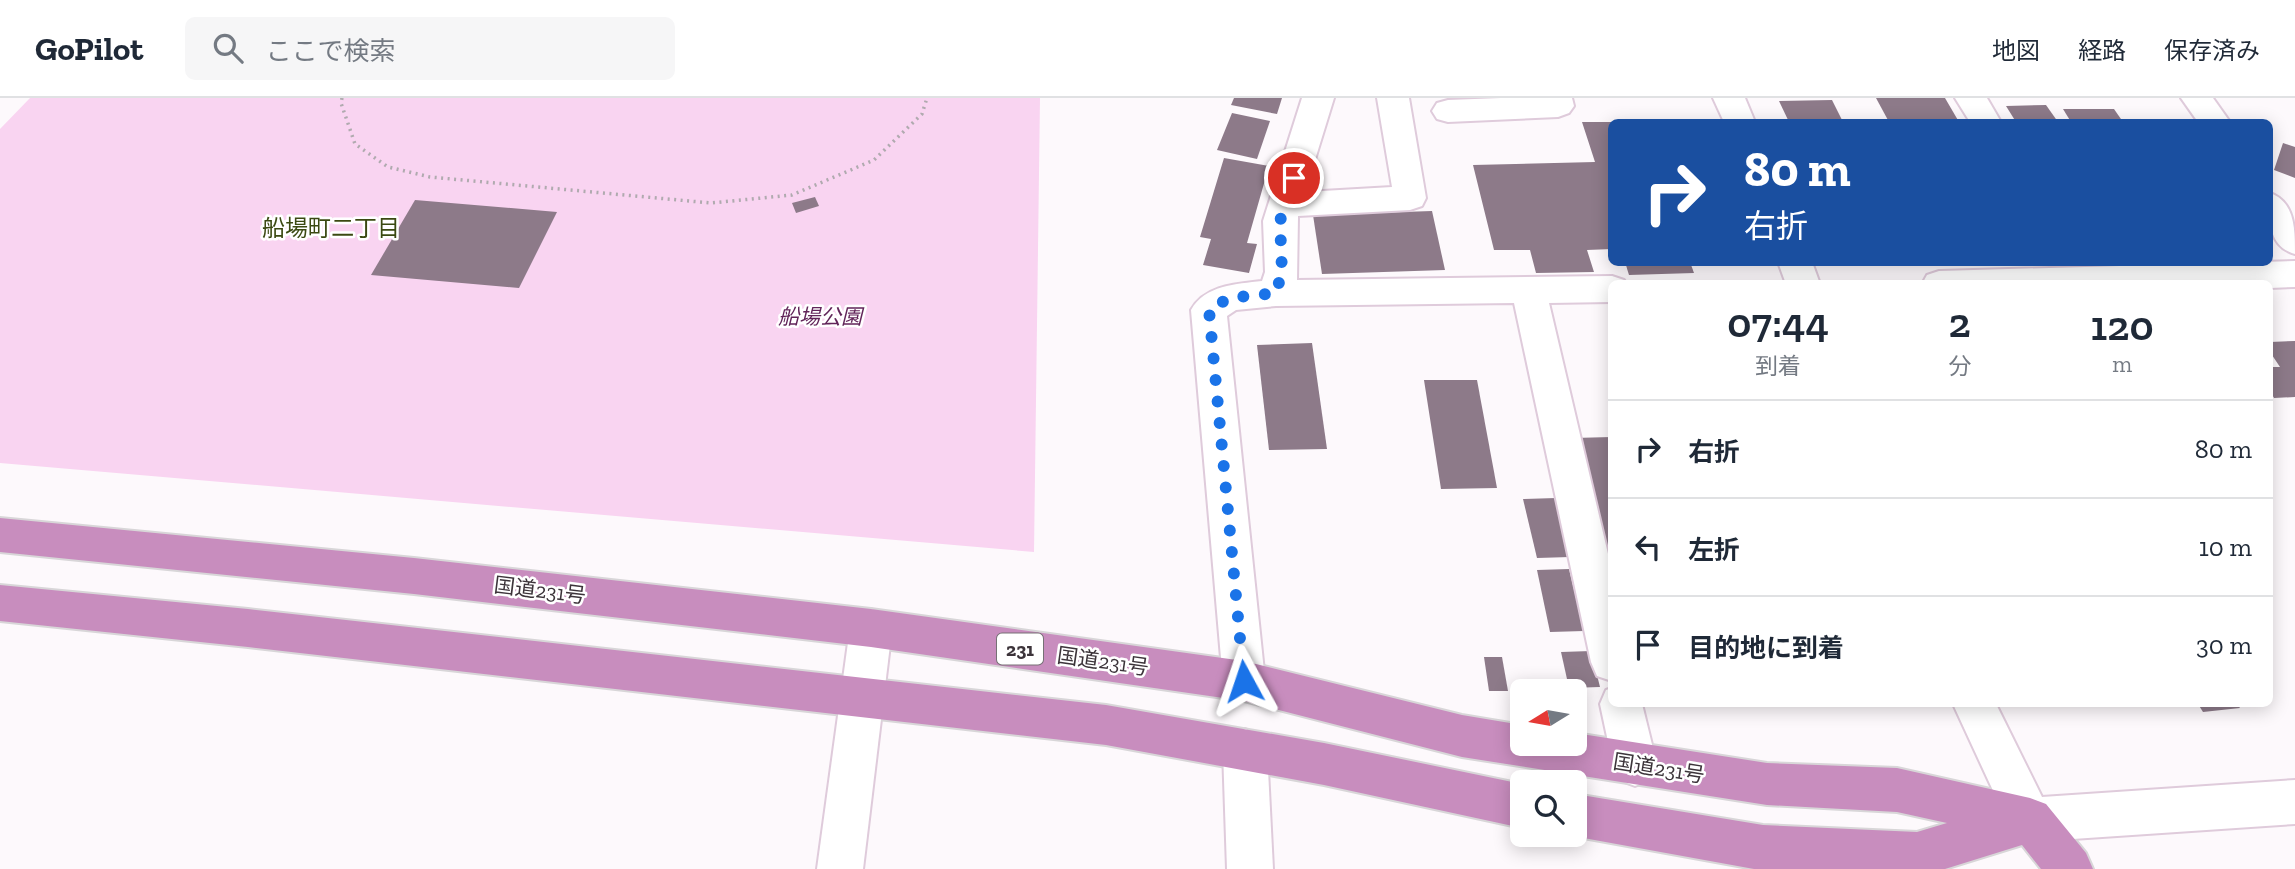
<!DOCTYPE html>
<html lang="ja">
<meta charset="utf-8">
<style>
:root{--surface:#fff;--page:#f6f6f7;--text:#1f2937;--muted:#747a83;--line:#e0e1e3}
body{margin:0;font-family:"Zilla Slab","Noto Sans JP",serif;background:var(--page);color:var(--text);height:100vh;display:flex;flex-direction:column;font-size:26px;white-space:nowrap}
*{box-sizing:border-box;margin:0}
p{font-size:23px;color:var(--muted)}
.icon{flex:none;width:38px;height:38px;fill:none;stroke:currentColor;stroke-width:2;stroke-linecap:round;stroke-linejoin:round}
.map{position:relative;flex:1;overflow:hidden}
.drawer{position:absolute;left:1608px;top:182px;width:665px;height:427px;display:flex;flex-direction:column;background:var(--surface);border-radius:10px;box-shadow:0 4px 18px #0003}
.drawer>*{flex:none}
.guide{position:absolute;left:1608px;top:21px;width:665px;height:147px;border-radius:10px;box-shadow:0 4px 18px #0003;background:#1a4fa0;color:#fff;overflow:hidden}
.needle{width:46px;rotate:259deg}
.buttons{position:absolute;left:1510px;top:581px;display:grid;gap:14px}
.buttons a{display:grid;place-items:center;width:77px;height:77px;border-radius:10px;background:var(--surface);box-shadow:0 4px 18px #0003;font-size:35px}
.pin{position:absolute;display:grid;place-items:center;width:60px;height:60px;color:#fff;margin:-30px;border:4px solid #fff;border-radius:50%;box-shadow:0 2px 7px #0007}
.me{position:absolute;width:77px;margin:-38px;rotate:355deg;stroke-linejoin:round;filter:drop-shadow(0 0 5px #0008)}
.turn{display:flex;align-items:center;gap:24px;height:147px;padding:0 21px;font-size:32px}
.turn .icon{width:91px;height:91px;stroke-width:2.5}
.turn b{display:block;font-size:49px;line-height:60px}
.eta{display:flex;justify-content:space-evenly;align-items:center;height:119px;text-align:center}
.eta b{font-size:42px;font-weight:600;line-height:49px}
ul{padding:0;list-style:none}
li{display:flex;align-items:center;gap:21px;height:98px;padding:0 21px;border-top:2px solid var(--line)}
li div{flex:1}
li b{display:block;font-size:26px}
li em{font-style:normal}
header{display:flex;align-items:center;gap:42px;box-sizing:border-box;height:98px;padding:0 35px;background:var(--surface);border-bottom:2px solid var(--line)}
header strong{font-size:33px}
nav{display:flex;gap:38px;margin-inline-start:auto;font-size:24px}
.search{width:490px;height:63px;background:var(--page);display:flex;align-items:center;gap:18px;box-sizing:border-box;padding:0 24px;border-radius:10px;color:var(--muted);font-size:26px}
.map>svg:first-child{display:block}
.green{fill:#f9d4f1}
.building{fill:#8d7a89}
.lines{fill:none;stroke-linecap:round;stroke-linejoin:round}
.minor-casing{stroke:#dfcbdb;stroke-width:4}
.highway-casing{stroke:#d8d6d8;stroke-width:4}
.path{stroke:#b0aaaf;stroke-width:3.5;stroke-dasharray:2 4.5;stroke-linecap:butt}
.minor{fill:#fff;fill-rule:evenodd}
.highway{fill:#c88dbe;fill-rule:evenodd}
.route{stroke:#1a73e8;stroke-width:12;stroke-dasharray:0 21.6}
.labels{text-anchor:middle;dominant-baseline:central;stroke-width:5;stroke-linejoin:round;paint-order:stroke}
.shield{fill:#fff;stroke:#767175;stroke-width:2}
.shield-label{font-size:19px;font-weight:bold;fill:#3c343a}
.park-label{font-size:21px;font-style:italic;fill:#612459;stroke:#fff}
.street-label{font-size:21px;fill:#3c343a;stroke:#fff}
.neighbourhood-label{font-size:23px;fill:#3b4912;stroke:#fff}
</style>
<header>
<strong>GoPilot</strong>
<div class="search"><svg class="icon" aria-label="search" viewBox="0 0 24 24"><circle cx="10" cy="10" r="6"/><path d="M15 15l6 6"/></svg>ここで検索</div>
<nav><a>地図</a><a>経路</a><a>保存済み</a></nav>
</header>
<div class="map">
<svg width="2295" height="771" viewBox="0 0 2295 771">
<rect width="100%" height="100%" fill="#fdf9fc"/>
<path class="green" d="M30 0H1040L1034 454 0 365V31Z"/>
<g class="building">
<path d="M1234 0H1282L1277 16 1231 7Z"/>
<path d="M1876 0H1945L1959 24H1889Z"/>
<path d="M1832 2 1843 24H1789L1779 3Z"/>
<path d="M2046 7 2058 24H2016L2006 8Z"/>
<path d="M2063 11H2114L2123 24H2071Z"/>
<path d="M1232 15 1270 23 1257 61 1217 52Z"/>
<path d="M1582 24H1612V151L1587 152 1594 174 1536 175 1530 152H1494L1473 67 1595 64Z"/>
<path d="M2283 45 2295 49V80L2274 72Z"/>
<path d="M1224 60 1269 68 1247 145 1257 146 1249 175 1203 167 1211 141 1200 139Z"/>
<path d="M815 99 819 108 796 115 792 105Z"/>
<path d="M415 102 557 114 519 190 371 177Z"/>
<path d="M1432 113 1445 172 1322 176 1313 117Z"/>
<path d="M1625 164H1690L1694 175 1629 177Z"/>
<path d="M2295 243V299L2274 300 2270 293V269H2280L2270 254V244Z"/>
<path d="M1312 245 1327 351 1269 352 1257 247Z"/>
<path d="M1424 282H1477L1497 390 1441 391Z"/>
<path d="M1612 339V488L1573 340Z"/>
<path d="M1556 400 1570 459 1537 460 1523 401Z"/>
<path d="M1569 471 1584 533 1550 534 1537 472Z"/>
<path d="M1591 553 1600 589 1569 590 1561 554Z"/>
<path d="M1484 559H1502L1508 593H1489Z"/>
<path d="M2198 606H2237L2240 610 2203 614Z"/>
</g>
<g class="lines">
<g class="minor-casing">
<g id="minor">
<path d="M1302 0H1334L1305 94 1392 89 1377 0H1409L1426 100 1422 108 1410 112 1298 118 1297 182 1612 178 1624 182 1626 186H1612V204L1549 205 1612 473V583L1597 578 1591 564 1514 205 1276 208 1236 212 1227 218 1265 583 1259 597 1244 603 1229 597 1223 583 1191 212C1205 187 1236 186 1262 183L1265 174 1263 123Z"/>
<path d="M1501 0H1572L1574 8 1569 15 1558 19 1448 24 1437 21 1432 13 1437 5 1448 2Z"/>
<path d="M1713 0H1745L1755 24H1724Z"/>
<path d="M1955 0H1987L2001 24H1970Z"/>
<path d="M2181 0H2213L2230 24H2198Z"/>
<path d="M2270 95C2295 104 2295 131 2295 156 2267 148 2269 120 2270 95Z"/>
<path d="M2295 163V189L2270 190V186H1922L1927 177 1939 173Z"/>
<path d="M1778 164H1812L1820 186H1786Z"/>
<path d="M871 511 886 517 892 530 863 771H817L850 530 856 517Z"/>
<path d="M1612 590V606H1642L1657 667 1651 682 1635 688 1619 682 1613 667 1600 606 1606 592Z"/>
<path d="M1953 606H1996L2042 699 2295 682V726L2030 744 2014 738Z"/>
<path d="M1245 631 1260 637 1267 652 1273 771H1227L1223 652 1230 637Z"/>
</g>
</g>
<g class="highway-casing">
<g id="highway">
<path d="M0 420 414 460 871 511 1244 563 1462 617 1522 627V646H1575V635L1767 665 1897 670 2030 700 2046 706 2086 755 2093 771H2041L2022 747 1945 771H1754L1567 737H1575V696L1763 727 1917 734 1947 725 1897 714 1767 707 1462 659 1244 603 871 549 414 496 0 454Z"/>
<path d="M0 487 248 511 1106 607 1324 645 1522 686V730L1324 687 1106 647 248 549 0 523Z"/>
</g>
</g>
<path class="path" d="M342 0 341 5 355 46 388 69 430 79 711 105 792 97 874 62 922 16 927 0"/>
<use href="#minor" class="minor"/>
<use href="#highway" class="highway"/>
</g>
<g class="lines">
<path class="route" d="M1244 583 1209 212 1229 200 1276 195 1282 174 1280 123 1294 80"/>
</g>
<g class="labels">
<rect class="shield" x="997" y="535.5" width="46" height="31" rx="5"/>
<g class="shield-label">
<text x="1020" y="551">231</text>
</g>
<g class="park-label">
<text x="820" y="218">船場公園</text>
</g>
<g class="street-label">
<text transform="translate(540 492) rotate(7)">国道231号</text>
<text transform="translate(1103 563) rotate(8)">国道231号</text>
<text transform="translate(1659 670) rotate(9)">国道231号</text>
</g>
<g class="neighbourhood-label">
<text x="331" y="130">船場町二丁目</text>
</g>
</g>
</svg>
<div class="buttons">
<a><svg class="needle" viewBox="-14 -14 28 28"><path d="M0-13l5 13h-10z" fill="#e53935"/><path d="M0 13l5-13h-10z" fill="#747a83"/></svg></a>
<a><svg class="icon" aria-label="search" viewBox="0 0 24 24"><circle cx="10" cy="10" r="6"/><path d="M15 15l6 6"/></svg></a>
</div>
<div class="pin" style="left:1294px;top:80px;background:#d93025"><svg class="icon" aria-label="arrive" viewBox="0 0 24 24"><path d="M6 21V4h12l-3 4 3 4H6"/></svg></div>
<svg class="me" style="left:1244px;top:583px" viewBox="-20 -20 40 40"><path d="M0-17L14 15 0 8-14 15z" fill="#1a73e8" stroke="#fff" stroke-width="4"/></svg>
<div class="guide">
<div class="turn"><svg class="icon" aria-label="right" viewBox="0 0 24 24"><path d="M7 20v-9h11M14 6l5 5-5 5"/></svg><div><b>80 m</b>右折</div></div>
</div>
<section class="drawer">
<div class="eta">
<div><b>07:44</b><p>到着</p></div>
<div><b>2</b><p>分</p></div>
<div><b>120</b><p>m</p></div>
</div>
<ul>
<li><svg class="icon" aria-label="right" viewBox="0 0 24 24"><path d="M7 20v-9h11M14 6l5 5-5 5"/></svg><div><b>右折</b></div><em>80 m</em></li>
<li><svg class="icon" aria-label="left" viewBox="0 0 24 24"><path d="M17 20v-9H6M10 6l-5 5 5 5"/></svg><div><b>左折</b></div><em>10 m</em></li>
<li><svg class="icon" aria-label="arrive" viewBox="0 0 24 24"><path d="M6 21V4h12l-3 4 3 4H6"/></svg><div><b>目的地に到着</b></div><em>30 m</em></li>
</ul>
</section>
</div>
